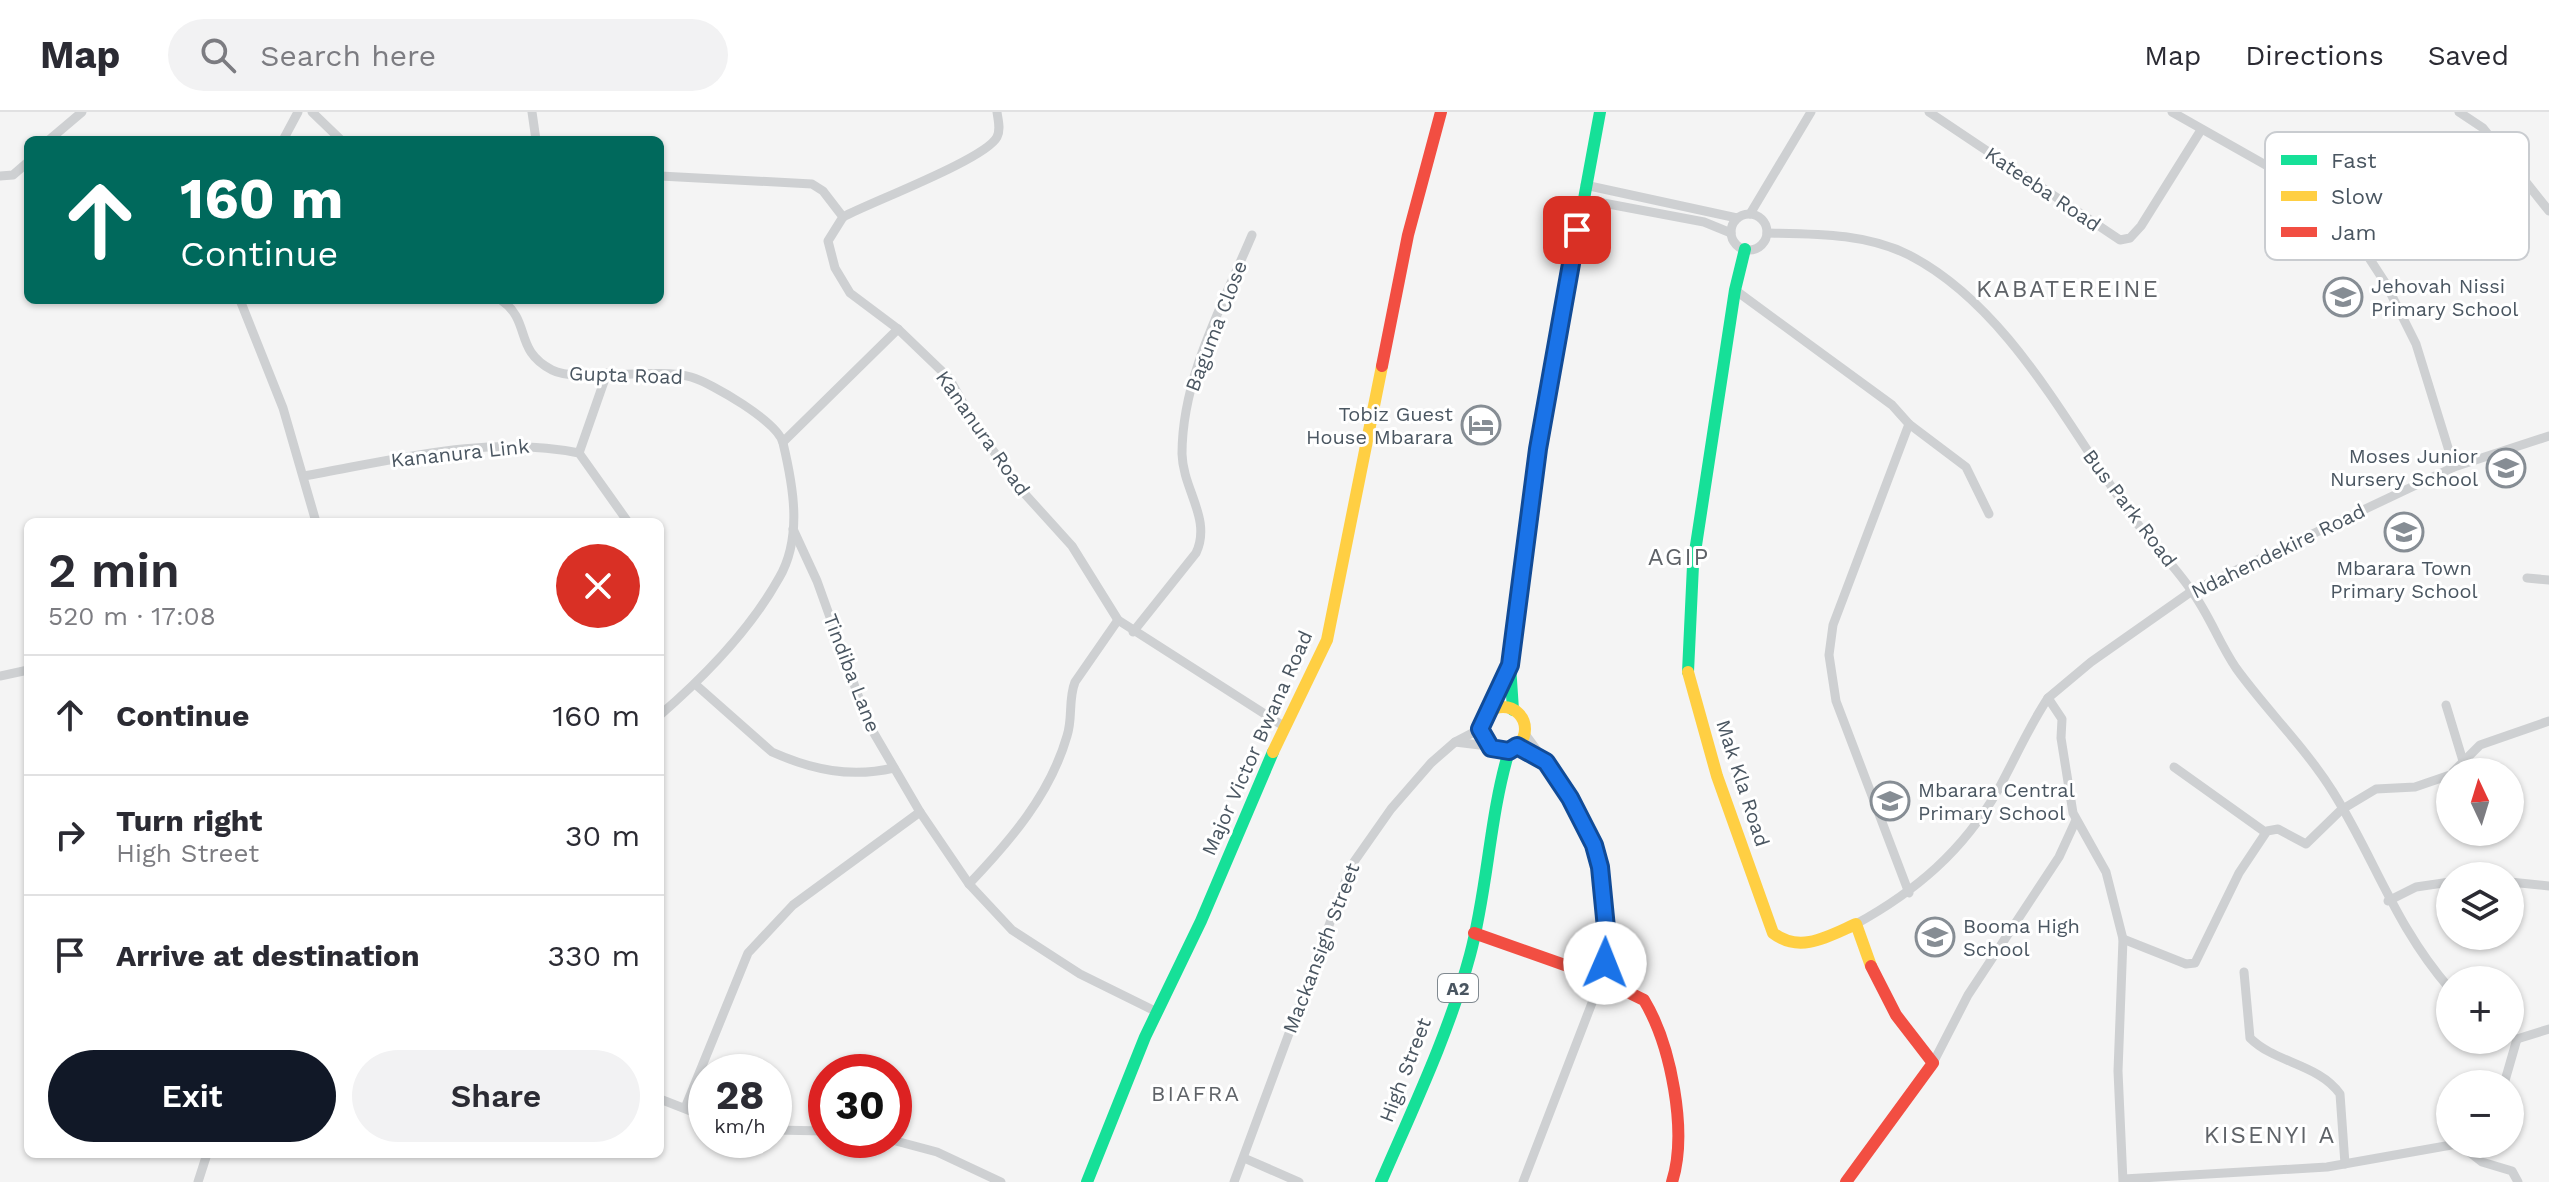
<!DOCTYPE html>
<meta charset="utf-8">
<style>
:root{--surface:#fff;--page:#f2f2f3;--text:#2b2b33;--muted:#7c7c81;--line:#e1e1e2;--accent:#111827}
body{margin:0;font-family:"Work Sans",sans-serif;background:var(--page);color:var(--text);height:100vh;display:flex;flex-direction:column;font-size:30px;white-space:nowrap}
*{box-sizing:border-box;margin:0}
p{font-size:26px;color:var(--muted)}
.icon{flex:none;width:44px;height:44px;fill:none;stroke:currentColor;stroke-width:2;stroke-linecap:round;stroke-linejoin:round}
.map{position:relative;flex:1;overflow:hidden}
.sheet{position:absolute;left:24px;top:406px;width:640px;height:640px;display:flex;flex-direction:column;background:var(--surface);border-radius:12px;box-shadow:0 2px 6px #0004}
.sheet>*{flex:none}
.top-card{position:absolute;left:24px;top:24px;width:640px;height:168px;border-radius:12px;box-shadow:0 2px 6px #0004;background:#00695c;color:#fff;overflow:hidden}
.needle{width:52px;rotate:356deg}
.tools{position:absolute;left:2436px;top:646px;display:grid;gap:16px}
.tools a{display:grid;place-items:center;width:88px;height:88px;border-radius:50%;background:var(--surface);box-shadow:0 2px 6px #0004;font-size:40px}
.speed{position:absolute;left:688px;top:942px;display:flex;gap:16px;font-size:40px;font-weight:700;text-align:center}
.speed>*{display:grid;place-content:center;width:104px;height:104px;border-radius:50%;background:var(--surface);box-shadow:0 2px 6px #0004;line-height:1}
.speed small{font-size:20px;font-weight:400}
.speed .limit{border:12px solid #d22;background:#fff;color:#111}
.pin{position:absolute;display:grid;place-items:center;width:68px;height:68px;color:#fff;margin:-34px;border-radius:16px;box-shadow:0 4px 12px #0006}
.me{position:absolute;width:88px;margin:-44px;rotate:1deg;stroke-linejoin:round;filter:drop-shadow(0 0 6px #0008)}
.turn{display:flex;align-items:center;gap:28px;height:168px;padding:0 24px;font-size:36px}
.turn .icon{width:104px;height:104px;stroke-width:2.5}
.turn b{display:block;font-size:56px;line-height:68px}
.round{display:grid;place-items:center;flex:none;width:84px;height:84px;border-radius:42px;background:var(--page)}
.headline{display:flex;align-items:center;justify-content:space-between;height:136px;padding:0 24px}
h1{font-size:48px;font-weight:600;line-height:60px}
.cta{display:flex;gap:16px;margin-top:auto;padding:16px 24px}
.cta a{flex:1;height:92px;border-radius:48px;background:var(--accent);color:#fff;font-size:32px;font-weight:600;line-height:92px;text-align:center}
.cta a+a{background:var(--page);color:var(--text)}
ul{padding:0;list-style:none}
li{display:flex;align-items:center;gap:24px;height:120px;padding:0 24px;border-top:2px solid var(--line)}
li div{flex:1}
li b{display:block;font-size:30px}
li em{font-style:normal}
header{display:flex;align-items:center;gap:48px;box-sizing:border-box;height:112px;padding:0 40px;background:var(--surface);border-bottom:2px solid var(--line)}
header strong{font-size:38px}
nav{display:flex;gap:44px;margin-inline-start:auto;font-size:28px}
.search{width:560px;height:72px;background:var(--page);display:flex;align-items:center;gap:20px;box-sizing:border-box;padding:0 28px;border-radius:44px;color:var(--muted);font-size:30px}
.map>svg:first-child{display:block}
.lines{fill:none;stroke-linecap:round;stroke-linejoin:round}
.street{stroke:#ced0d2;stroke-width:9}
.fast{stroke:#16e098;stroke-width:12}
.slow{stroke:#ffcf43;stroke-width:12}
.jam{stroke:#f24e42;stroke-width:12}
.route-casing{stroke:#114b97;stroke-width:20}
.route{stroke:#1a73e8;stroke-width:14}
.labels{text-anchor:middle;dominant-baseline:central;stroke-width:6;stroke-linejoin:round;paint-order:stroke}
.shield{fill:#fff;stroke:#808990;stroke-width:2}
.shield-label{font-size:18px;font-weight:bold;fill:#4a5661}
.street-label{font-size:20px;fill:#4a5661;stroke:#fff}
.poi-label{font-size:20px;fill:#4a5661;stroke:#fff;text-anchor:start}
.neighbourhood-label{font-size:22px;letter-spacing:2px;fill:#5f6368;stroke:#fff}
.quarter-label{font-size:24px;letter-spacing:2px;fill:#5f6368;stroke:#fff}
.key{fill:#fff;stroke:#c9ccd0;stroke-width:2}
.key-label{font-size:22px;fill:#4a5661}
</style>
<header>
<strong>Map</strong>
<div class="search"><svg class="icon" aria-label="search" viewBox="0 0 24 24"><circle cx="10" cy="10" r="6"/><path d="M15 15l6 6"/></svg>Search here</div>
<nav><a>Map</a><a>Directions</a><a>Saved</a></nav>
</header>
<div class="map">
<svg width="2549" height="1070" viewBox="0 0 2549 1070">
<rect width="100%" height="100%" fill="#f4f4f4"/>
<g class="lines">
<g class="street">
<path d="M312 0 341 28"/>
<path d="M532 0 536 28"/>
<path d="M1929 0 2120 128 2130 126 2141 114 2201 18"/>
<path d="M2172 0 2308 77 2345 109 2386 172 2416 232 2454 355"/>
<path d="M2459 0 2483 16 2549 99"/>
<path d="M49 28 82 0"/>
<path d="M283 28 298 0"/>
<path d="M0 64 13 63 28 50"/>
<path d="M660 64 812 72 823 79 843 105 828 129 835 156 850 181 898 217 949 266 978 318 1024 381 1072 434 1118 508 1285 615"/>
<path d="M1585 73 1737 106"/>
<path d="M1582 87 1704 110 1731 121"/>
<path d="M1750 102 1811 0"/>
<circle cx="1749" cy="120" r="18"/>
<path d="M843 105C871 90 986 47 997 25 1001 17 998 8 997 0"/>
<path d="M1767 121C1815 122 1865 121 1909 143 2010 195 2069 318 2134 407 2152 432 2174 453 2191 478 2209 502 2219 531 2236 556 2267 599 2305 635 2333 680 2375 747 2395 814 2450 877"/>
<path d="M1735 178 1892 293 1909 312 1833 513 1829 543 1836 589 1909 781"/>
<path d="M240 188 283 296 316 410"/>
<path d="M501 188C532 209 513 238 552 258 576 271 657 255 691 265 712 271 778 310 783 331 793 373 803 425 779 466 750 518 704 565 660 603"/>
<path d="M1909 312 1966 355 1989 402"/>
<path d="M783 330 898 217"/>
<path d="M579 341 607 261"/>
<path d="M304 364C394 348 489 322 579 341L628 410"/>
<path d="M793 417 817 469 868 611 920 700 969 772 1012 818 1080 862 1157 900"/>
<path d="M2527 466 2549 468"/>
<path d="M1133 520 1196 441C1212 407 1183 378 1182 342 1182 265 1223 192 1252 123"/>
<path d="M0 564 28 558"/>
<path d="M695 572 772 640C813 658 850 666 894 656"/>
<path d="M2446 593 2463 649"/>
<path d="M1455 630 1488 634"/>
<path d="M1517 634 1540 644"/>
<path d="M2174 655 2265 720"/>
<path d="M2453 660 2480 633 2549 609"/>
<path d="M2510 770 2549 774"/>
<path d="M969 772C1010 729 1050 683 1067 624 1073 606 1068 588 1075 570L1118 508"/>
<path d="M2388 789 2416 775 2450 770"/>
<path d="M1856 812C1916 779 1963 739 1998 678 2015 647 2028 616 2048 586"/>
<path d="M2123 827 2186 852 2195 851 2239 761 2267 719 2278 717 2306 732 2341 698 2376 677 2415 675 2450 663"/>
<path d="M2244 860 2250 926C2275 951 2319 952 2340 982L2345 1052"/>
<path d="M2517 927 2549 917"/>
<path d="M1933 951 1968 883 2059 745 2076 708"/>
<path d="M2504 972 2517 927"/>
<path d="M660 987 706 1005"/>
<path d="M685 996 748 841 793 793 920 700"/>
<path d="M774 1018 826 1019"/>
<path d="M892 1028 937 1040 1001 1070"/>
<path d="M2459 1032 2482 1050 2512 1059 2518 1070"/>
<path d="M1244 1046 1299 1070"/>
<path d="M2124 1067 2327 1055 2457 1032"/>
<path d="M198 1070 207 1042"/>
<path d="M1234 1070 1351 754 1391 697 1431 651 1455 630 1480 617"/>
<path d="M1523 1070 1602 865 1606 816 1600 755 1594 733 1561 671 1525 622"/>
<path d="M2123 1070 2118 959 2123 827 2106 760 2073 701 2061 626 2062 607 2048 586 2091 550 2192 479 2454 355 2549 324"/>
</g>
<g class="fast">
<path d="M1688 560 1693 453 1735 178 1745 137"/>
<path d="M1513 598 1510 553 1538 337 1600 0"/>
<path d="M1087 1070 1145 925 1201 809 1273 640"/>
<path d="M1381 1070C1413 996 1449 921 1470 843 1488 776 1489 706 1509 639"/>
</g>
<g class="slow">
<path d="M1688 560 1717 664 1773 821C1800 842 1829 824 1856 812L1871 854"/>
<circle cx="1503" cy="617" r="22"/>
<path d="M1489 600 1508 557"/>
<path d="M1273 640 1327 528 1382 254"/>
</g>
<g class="jam">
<path d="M1382 254 1408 123 1441 0"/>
<path d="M1474 821 1593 863 1644 888C1671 933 1688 1020 1672 1070"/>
<path d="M1846 1070 1933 951 1896 903 1871 854"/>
</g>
</g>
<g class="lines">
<g class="route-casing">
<path id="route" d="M1577 118 1538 337 1510 553 1480 617 1491 636 1509 639 1517 634 1546 650 1570 686 1594 733 1600 755 1606 816 1605 851"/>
</g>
<use href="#route" class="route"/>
</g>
<defs>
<g id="school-ring" transform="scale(2)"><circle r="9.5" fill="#fff" stroke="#868d94" stroke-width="1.5"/><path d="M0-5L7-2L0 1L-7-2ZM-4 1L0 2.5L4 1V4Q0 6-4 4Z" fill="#868d94"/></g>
<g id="hotel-ring" transform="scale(2)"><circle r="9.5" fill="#fff" stroke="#868d94" stroke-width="1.5"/><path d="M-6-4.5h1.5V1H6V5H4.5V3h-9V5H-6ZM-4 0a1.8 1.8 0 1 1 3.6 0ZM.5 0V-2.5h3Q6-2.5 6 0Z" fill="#868d94"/></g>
</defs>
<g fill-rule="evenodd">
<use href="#school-ring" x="2343" y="185"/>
<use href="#hotel-ring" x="1481" y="313"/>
<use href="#school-ring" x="2506" y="356"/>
<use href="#school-ring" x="2404" y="420"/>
<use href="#school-ring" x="1890" y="689"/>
<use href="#school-ring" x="1935" y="825"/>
</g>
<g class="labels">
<rect class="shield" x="1438" y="862" width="40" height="28" rx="6"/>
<g class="shield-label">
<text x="1458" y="876">A2</text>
</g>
<g class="street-label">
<text transform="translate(2043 77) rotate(34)">Kateeba Road</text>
<text transform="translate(1216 214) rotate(-69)">Baguma Close</text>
<text transform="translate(626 263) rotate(2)">Gupta Road</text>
<text transform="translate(983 321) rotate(55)">Kananura Road</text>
<text transform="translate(460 341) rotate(-6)">Kananura Link</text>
<text transform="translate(2130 396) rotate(53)">Bus Park Road</text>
<text transform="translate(2278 439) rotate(-26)">Ndahendekire Road</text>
<text transform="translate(852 561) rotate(69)">Tindiba Lane</text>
<text transform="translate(1257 631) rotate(-66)">Major Victor Bwana Road</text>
<text transform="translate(1743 671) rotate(72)">Mak Kla Road</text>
<text transform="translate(1321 836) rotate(-69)">Mackansigh Street</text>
<text transform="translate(1405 958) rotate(-69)">High Street</text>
</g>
<g class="poi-label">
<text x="2371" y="174">Jehovah Nissi<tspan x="2371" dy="23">Primary School</tspan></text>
<text x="1453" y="302" text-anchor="end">Tobiz Guest<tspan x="1453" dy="23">House Mbarara</tspan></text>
<text x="2478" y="344" text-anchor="end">Moses Junior<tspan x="2478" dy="23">Nursery School</tspan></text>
<text x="2404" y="456" text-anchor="middle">Mbarara Town<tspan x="2404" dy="23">Primary School</tspan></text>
<text x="1918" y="678">Mbarara Central<tspan x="1918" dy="23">Primary School</tspan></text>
<text x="1963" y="814">Booma High<tspan x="1963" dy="23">School</tspan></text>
</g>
<g class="neighbourhood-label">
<text x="1196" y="981">BIAFRA</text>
</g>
<g class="quarter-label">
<text x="2068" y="177">KABATEREINE</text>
<text x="1679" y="445">AGIP</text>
<text x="2270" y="1023">KISENYI A</text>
</g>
</g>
<rect x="2265" y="20" width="264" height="128" rx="12" class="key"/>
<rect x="2281" y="43" width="36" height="10" fill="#16e098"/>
<rect x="2281" y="79" width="36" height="10" fill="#ffcf43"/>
<rect x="2281" y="115" width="36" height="10" fill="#f24e42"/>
<g class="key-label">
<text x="2331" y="56">Fast</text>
<text x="2331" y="92">Slow</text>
<text x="2331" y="128">Jam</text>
</g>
</svg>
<div class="tools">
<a><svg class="needle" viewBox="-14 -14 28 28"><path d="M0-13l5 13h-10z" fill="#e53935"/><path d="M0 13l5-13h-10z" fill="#7c7c81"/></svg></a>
<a><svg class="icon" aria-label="layers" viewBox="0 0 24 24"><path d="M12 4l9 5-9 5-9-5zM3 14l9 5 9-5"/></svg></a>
<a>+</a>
<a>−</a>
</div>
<div class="speed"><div>28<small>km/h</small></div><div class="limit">30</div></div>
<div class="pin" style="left:1577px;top:118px;background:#d93025"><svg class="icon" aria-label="arrive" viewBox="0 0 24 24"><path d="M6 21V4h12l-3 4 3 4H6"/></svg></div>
<svg class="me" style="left:1605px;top:851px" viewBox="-20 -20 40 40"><circle r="19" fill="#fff"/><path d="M0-13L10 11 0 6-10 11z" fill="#1a73e8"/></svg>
<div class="top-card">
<div class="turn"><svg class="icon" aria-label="ahead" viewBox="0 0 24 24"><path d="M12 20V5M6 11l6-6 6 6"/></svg><div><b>160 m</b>Continue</div></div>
</div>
<section class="sheet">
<div class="headline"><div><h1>2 min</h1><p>520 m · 17:08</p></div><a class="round" style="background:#d93025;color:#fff"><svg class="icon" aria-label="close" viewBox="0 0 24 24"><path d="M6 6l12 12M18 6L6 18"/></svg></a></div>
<ul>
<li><svg class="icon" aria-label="ahead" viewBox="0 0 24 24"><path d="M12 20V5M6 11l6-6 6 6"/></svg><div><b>Continue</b></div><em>160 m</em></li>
<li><svg class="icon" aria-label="right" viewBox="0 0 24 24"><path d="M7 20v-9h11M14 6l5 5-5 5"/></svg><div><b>Turn right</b><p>High Street</p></div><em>30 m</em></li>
<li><svg class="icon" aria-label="arrive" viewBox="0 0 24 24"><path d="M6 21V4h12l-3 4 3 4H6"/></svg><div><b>Arrive at destination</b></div><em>330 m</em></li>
</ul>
<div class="cta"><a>Exit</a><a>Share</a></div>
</section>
</div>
